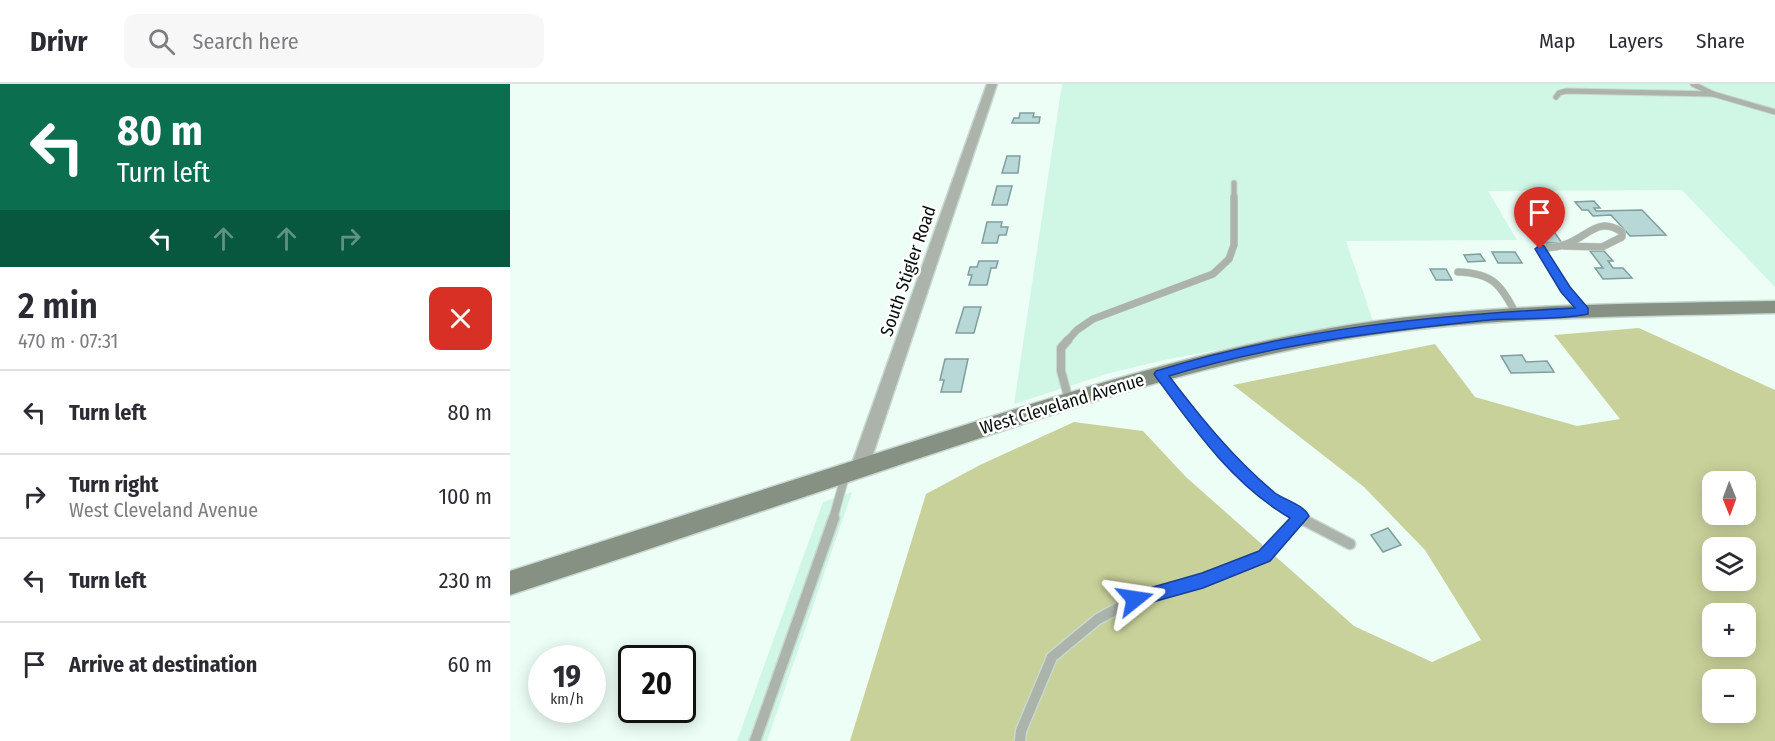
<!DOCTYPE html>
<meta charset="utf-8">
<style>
:root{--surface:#fff;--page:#f7f7f7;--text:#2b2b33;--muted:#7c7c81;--line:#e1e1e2}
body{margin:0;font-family:"Fira Sans Condensed",sans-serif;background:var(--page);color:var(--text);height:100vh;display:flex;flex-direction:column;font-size:22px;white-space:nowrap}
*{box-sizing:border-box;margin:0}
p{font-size:20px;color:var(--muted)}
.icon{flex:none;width:33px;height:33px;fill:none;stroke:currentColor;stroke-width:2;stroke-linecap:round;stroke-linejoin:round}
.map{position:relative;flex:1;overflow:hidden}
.drawer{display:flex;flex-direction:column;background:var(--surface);width:510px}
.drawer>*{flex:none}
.guide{background:#0b6e4f;color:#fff;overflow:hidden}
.needle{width:39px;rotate:179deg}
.fabs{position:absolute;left:1192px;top:387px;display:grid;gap:12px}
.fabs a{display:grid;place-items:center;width:54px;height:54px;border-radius:12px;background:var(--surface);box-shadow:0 3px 15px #0003;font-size:30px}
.speed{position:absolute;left:18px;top:561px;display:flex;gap:12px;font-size:30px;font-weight:700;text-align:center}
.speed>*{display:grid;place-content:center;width:78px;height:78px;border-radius:50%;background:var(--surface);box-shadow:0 3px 15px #0003;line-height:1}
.speed small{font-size:15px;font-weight:400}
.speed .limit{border:3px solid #111;border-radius:9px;background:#fff;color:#111}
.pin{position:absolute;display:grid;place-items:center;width:51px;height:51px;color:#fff;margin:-62px -26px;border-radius:50% 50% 50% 0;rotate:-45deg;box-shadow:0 0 6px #0007}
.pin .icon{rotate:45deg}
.me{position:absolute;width:66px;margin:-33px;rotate:75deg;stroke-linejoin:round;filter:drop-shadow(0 0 4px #0008)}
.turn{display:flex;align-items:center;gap:21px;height:126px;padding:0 18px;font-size:27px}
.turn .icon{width:78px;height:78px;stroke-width:2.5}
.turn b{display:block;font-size:42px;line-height:51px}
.lanes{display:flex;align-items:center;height:57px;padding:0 18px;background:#0003;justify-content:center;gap:30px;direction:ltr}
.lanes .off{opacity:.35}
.round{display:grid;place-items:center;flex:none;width:63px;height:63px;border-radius:12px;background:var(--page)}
.overview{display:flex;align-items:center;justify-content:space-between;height:102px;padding:0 18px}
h1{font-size:36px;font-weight:600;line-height:45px}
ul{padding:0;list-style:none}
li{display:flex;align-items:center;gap:18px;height:84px;padding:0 18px;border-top:2px solid var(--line)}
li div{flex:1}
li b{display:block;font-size:22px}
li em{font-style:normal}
header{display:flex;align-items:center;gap:36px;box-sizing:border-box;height:84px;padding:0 30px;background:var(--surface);border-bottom:2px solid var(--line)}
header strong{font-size:28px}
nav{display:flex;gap:33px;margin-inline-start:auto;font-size:21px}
.search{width:420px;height:54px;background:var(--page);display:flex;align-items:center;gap:15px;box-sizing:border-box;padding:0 21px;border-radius:12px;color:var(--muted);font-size:22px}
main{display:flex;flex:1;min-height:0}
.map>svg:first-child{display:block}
.built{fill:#d0f6e6}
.green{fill:#c9d19a;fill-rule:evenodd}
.building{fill:#b8d8d8;stroke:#7f9e9e;stroke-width:1.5}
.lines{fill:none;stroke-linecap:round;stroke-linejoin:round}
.service-far3-casing{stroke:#c7d8d0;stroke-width:7}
.service-far2-casing{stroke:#c7d8d0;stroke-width:8}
.service-far1-casing{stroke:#c7d8d0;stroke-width:10}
.service-casing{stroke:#c7d8d0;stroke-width:13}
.minor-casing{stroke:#c7d8d0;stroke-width:3}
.secondary-casing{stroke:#c7d8d0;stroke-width:3}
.service-far3{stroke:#abb3aa;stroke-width:5}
.service-far2{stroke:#abb3aa;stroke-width:7}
.service-far1{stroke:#abb3aa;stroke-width:8}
.service{stroke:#abb3aa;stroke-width:10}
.minor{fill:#abb3aa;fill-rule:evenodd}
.secondary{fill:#869184;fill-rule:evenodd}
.route{fill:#2563eb;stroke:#184099;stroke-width:1.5}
.labels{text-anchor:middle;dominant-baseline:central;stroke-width:5;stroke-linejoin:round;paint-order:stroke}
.street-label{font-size:18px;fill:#060f0b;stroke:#fff}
</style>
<header>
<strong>Drivr</strong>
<div class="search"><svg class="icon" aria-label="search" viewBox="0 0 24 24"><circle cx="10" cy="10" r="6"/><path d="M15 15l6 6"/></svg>Search here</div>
<nav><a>Map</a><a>Layers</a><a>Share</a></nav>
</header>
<main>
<section class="drawer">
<div class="guide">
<div class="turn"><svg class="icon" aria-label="left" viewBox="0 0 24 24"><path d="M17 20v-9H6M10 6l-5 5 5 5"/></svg><div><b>80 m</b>Turn left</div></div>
<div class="lanes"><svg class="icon" aria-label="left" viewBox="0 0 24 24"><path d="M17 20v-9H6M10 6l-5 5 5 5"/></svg><svg class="icon off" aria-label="ahead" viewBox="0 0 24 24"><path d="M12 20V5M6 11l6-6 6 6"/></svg><svg class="icon off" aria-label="ahead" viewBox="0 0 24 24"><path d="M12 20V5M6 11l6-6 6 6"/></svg><svg class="icon off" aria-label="right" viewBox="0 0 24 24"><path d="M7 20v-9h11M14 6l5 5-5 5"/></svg></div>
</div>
<div class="overview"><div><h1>2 min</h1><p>470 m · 07:31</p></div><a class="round" style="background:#d93025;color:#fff"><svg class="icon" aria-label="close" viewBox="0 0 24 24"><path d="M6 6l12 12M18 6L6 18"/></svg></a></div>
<ul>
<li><svg class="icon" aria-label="left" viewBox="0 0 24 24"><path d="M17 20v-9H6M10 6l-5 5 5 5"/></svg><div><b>Turn left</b></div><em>80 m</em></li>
<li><svg class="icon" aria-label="right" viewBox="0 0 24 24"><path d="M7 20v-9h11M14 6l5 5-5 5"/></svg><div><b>Turn right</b><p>West Cleveland Avenue</p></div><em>100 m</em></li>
<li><svg class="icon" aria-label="left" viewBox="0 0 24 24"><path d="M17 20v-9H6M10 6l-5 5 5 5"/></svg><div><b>Turn left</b></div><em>230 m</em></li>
<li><svg class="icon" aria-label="arrive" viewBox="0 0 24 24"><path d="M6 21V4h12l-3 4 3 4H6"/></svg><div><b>Arrive at destination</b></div><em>60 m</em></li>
</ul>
</section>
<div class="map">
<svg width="1265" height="657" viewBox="0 0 1265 657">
<rect width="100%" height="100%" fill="#ecfef6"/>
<g class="built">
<path d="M552 0H1265V203L1172 106 978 107 1007 156 836 157 863 237 654 276 600 289 504 320Z"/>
<path d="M342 408 257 657H227L313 418Z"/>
</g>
<path class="green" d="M1129 244 1265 306V657H340L416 410 470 381 564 338 633 347 676 393 844 542 922 578 971 556 915 466 854 403 723 301 925 260 965 313 1067 342 1110 335 1044 251ZM1203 398H1236V430H1203ZM1203 464H1236V496H1203ZM1203 530H1236V562H1203ZM1203 596H1236V628H1203Z"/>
<g class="building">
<path d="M510 29H524L523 33H530L529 39H502L504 34H509Z"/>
<path d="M497 72H510L508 89H492Z"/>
<path d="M487 102H502L497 121H482Z"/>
<path d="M1084 117 1090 124H1084L1086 127 1132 126 1156 151 1120 152 1101 131 1083 132 1078 126H1072L1065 118Z"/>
<path d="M477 138H492L491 143H498L496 151H489L487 159H472Z"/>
<path d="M1026 149H1045L1052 159H1033Z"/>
<path d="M1080 167H1094L1103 177H1098L1103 184H1113L1122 194 1093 195 1085 184H1093Z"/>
<path d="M982 168H1005L1012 179H988Z"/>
<path d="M970 170 975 177 958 178 954 171Z"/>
<path d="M469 177H488L486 184H481L477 201H459L462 191H458L460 183H467Z"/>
<path d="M920 185H936L942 196H926Z"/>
<path d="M454 223H471L464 249H446Z"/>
<path d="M1012 271 1016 278 1037 277 1044 288 1001 289 991 272Z"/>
<path d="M435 275H458L451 308H431L434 296H430Z"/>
<path d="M878 444 891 461 873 468 861 451Z"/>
</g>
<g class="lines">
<g class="service-far3-casing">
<g id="service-far3">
<path d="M1183 0 1203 10 1265 28"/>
<path d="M1046 13 1049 9 1056 7 1203 10"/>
<path d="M724 99V115"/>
</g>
</g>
<g class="service-far2-casing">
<g id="service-far2">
<path d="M1054 162 1092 163 1112 153V148C1089 133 1080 150 1059 159 1050 163 1040 164 1030 164L1055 206 1074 227"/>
<path d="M948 188C983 189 991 201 1006 230"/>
<path d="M557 257 567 246 583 235 703 190 719 175 724 161V113"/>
</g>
</g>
<g class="service-far1-casing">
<g id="service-far1">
<path d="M558 256 551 264V287L559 316"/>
<path d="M650 290C692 344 732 401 793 435"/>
<path d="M323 435 336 389"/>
<path d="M788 435 791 432"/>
</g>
</g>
<g class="service-casing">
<g id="service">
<path d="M790 434 840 460"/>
<path d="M245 657 324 434"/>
<path d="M510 657 511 647 542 573 588 535 625 515 694 497 754 472 789 434"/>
</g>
</g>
<g class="minor-casing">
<path id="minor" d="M477 0H487L358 385 355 390 349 392 343 390 340 385Z"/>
</g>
<g class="secondary-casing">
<path id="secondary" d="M1265 217V229C1117 233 966 231 820 258 678 284 541 330 404 376 269 421 135 467 0 511V487C135 444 270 400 405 357 542 313 679 269 821 244 967 219 1117 220 1265 217Z"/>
</g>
<use href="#service-far3" class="service-far3"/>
<use href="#service-far2" class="service-far2"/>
<use href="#service-far1" class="service-far1"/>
<use href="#service" class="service"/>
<use href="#minor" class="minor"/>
<use href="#secondary" class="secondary"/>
</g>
<path class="route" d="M1030 161 1034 162 1060 203 1078 224V230C1048 237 1002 233 969 237 865 248 759 261 659 292 691 334 724 375 765 409 775 416 794 421 799 432L760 477 693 504 625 523 619 521 616 515 619 510 692 489 749 467 780 434C723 401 684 345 646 293L644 290 646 287C781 245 924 231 1065 224L1051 208 1025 165Z"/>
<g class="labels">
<g class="street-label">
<text transform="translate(398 187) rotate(-71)">South Stigler Road</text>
<text transform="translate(552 320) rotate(-17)">West Cleveland Avenue</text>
</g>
</g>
</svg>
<div class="fabs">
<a><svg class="needle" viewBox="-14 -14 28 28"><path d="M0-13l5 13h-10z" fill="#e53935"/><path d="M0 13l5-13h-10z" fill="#7c7c81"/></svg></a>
<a><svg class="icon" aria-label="layers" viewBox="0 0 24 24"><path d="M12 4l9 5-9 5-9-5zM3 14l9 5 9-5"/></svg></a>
<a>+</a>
<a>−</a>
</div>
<div class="speed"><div>19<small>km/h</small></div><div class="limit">20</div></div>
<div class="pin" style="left:1030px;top:165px;background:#d93025"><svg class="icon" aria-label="arrive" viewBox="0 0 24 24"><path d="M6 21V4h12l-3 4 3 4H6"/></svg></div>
<svg class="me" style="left:625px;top:515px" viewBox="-20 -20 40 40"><path d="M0-17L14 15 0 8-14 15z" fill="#2563eb" stroke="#fff" stroke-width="4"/></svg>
</div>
</main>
